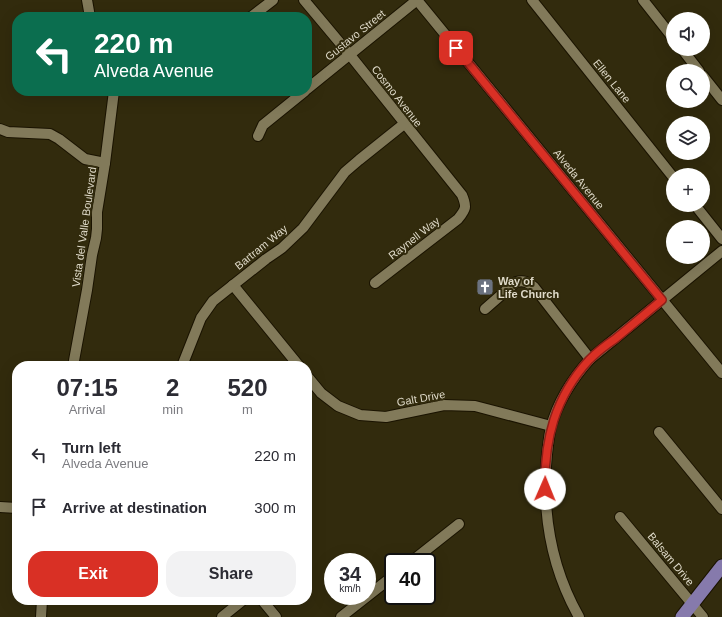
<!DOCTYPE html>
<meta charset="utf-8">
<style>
:root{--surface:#fff;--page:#f2f2f3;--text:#2b2b33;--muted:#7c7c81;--accent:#d93025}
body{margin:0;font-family:Arial,sans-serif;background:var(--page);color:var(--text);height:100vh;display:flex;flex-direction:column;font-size:15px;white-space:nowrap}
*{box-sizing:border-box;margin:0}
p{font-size:13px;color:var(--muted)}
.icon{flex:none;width:22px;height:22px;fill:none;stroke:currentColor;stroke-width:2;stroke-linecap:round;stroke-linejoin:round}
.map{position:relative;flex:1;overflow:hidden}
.sheet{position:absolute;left:12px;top:361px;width:300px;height:244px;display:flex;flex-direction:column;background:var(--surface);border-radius:16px;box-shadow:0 4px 16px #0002}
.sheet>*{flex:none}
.hud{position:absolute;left:12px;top:12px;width:300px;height:84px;border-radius:16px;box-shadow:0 4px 16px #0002;background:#0b6e4f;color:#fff;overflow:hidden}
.controls{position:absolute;left:666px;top:12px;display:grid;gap:8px}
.controls a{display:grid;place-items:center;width:44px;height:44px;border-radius:50%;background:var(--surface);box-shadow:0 4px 16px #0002;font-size:20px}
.speed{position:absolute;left:324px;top:553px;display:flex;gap:8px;font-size:20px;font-weight:700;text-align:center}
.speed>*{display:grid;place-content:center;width:52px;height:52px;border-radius:50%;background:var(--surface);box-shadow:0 4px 16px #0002;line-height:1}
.speed small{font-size:10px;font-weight:400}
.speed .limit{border:2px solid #111;border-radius:6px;background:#fff;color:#111}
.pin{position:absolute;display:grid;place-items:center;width:34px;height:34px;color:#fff;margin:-17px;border-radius:8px;box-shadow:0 2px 6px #0006}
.me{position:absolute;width:44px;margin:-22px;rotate:1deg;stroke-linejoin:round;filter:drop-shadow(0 0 3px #0008)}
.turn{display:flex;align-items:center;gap:14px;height:84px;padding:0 16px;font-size:18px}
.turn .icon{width:52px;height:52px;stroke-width:2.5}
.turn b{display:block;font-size:28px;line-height:34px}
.eta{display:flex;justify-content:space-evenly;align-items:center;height:68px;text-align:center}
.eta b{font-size:24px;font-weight:600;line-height:28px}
.primary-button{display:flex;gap:8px;margin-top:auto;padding:8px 16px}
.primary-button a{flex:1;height:46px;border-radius:16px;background:var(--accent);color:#fff;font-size:16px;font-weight:600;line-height:46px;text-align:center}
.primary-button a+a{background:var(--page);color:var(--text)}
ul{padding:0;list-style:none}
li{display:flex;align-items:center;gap:12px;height:52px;padding:0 16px}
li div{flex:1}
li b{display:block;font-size:15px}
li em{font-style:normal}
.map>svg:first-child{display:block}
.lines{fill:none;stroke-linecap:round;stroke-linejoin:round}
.minor-casing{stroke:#1a1300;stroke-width:12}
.major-casing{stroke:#1a1300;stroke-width:15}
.minor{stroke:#827a5a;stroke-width:10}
.major{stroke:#867aac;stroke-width:13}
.route-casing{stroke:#8d1f18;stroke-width:10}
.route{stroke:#d93025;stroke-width:7}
.labels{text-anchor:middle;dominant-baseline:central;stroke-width:4;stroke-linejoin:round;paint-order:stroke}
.street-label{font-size:11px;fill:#dfdac9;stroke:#322b0d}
.poi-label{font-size:11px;font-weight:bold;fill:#dfdac9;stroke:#322b0d;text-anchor:start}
</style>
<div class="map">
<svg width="722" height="617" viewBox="0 0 722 617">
<rect width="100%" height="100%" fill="#322b0d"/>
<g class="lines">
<g class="minor-casing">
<g id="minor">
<path d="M87 0 90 17"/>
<path d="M304 0 350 55 462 195C467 207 466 209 458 219L375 283"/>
<path d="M417 0 722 373"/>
<path d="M532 0 673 177"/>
<path d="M643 0 673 38"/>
<path d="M251 17 273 0"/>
<path d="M682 49 699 71"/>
<path d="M703 76 722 100"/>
<path d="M307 89 417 0"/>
<path d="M0 129 8 132 50 134 59 139 85 159 105 163"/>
<path d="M258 136 263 125 305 91"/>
<path d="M695 205 722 239"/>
<path d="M233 285 299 366"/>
<path d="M485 309 516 282C524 280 528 282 534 287L590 359"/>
<path d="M73 366 87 290 92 255 96 238 97 229V212L105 163 114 91"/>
<path d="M182 366 201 318 213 301 266 259 282 248 303 228 345 172 359 160 404 124"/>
<path d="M307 376 321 393 338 406 360 415 386 417 444 405 475 406 551 426"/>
<path d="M659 432 722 509"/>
<path d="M0 507 17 508"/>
<path d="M620 517 703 617"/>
<path d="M411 562 459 524"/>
<path d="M262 600 276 617"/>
<path d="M41 617 42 600"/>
<path d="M222 617 243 600"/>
<path d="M341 617 393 576"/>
<path d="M579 617C553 571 543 519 546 466 547 453 548 440 551 427 558 401 573 378 590 359L722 251"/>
</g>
</g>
<g class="major-casing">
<path id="major" d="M682 617 722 566"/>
</g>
<use href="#minor" class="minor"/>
<use href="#major" class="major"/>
</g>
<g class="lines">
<g class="route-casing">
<path id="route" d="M456 48 662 300C646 313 631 326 615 339 606 345 597 352 589 360 555 397 544 440 545 489"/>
</g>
<use href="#route" class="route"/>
</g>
<defs>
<g id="church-square" transform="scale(0.9)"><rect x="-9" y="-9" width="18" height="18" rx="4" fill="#6b7280" stroke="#322b0d"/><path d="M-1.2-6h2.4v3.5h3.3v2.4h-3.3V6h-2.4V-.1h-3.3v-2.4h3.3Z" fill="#fff"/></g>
</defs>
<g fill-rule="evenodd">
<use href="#church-square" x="485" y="287"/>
</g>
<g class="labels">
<g class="street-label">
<text transform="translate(355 35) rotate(-39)">Gustavo Street</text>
<text transform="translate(612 81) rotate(51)">Ellen Lane</text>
<text transform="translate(397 96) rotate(52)">Cosmo Avenue</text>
<text transform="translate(579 179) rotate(51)">Alveda Avenue</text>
<text transform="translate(84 227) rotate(-82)">Vista del Valle Boulevard</text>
<text transform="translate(414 238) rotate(-38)">Raynell Way</text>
<text transform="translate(261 247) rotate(-39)">Bartram Way</text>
<text transform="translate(421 398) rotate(-10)">Galt Drive</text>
<text transform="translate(671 559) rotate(50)">Balsam Drive</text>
</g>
<g class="poi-label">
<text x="498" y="281">Way of<tspan x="498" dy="13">Life Church</tspan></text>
</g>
</g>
</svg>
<div class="controls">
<a><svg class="icon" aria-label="sound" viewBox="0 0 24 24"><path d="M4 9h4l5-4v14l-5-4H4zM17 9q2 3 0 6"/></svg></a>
<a><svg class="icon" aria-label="search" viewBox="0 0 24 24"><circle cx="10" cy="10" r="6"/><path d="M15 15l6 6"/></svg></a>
<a><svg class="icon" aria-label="layers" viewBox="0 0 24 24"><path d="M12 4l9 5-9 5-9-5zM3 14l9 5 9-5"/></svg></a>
<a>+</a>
<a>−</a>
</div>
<div class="speed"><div>34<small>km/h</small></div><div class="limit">40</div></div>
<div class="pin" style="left:456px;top:48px;background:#d93025"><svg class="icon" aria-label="arrive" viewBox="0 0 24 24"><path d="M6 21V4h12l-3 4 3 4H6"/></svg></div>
<svg class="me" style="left:545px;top:489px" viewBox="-20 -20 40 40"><circle r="19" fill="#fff"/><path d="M0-13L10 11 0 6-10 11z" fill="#d93025"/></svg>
<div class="hud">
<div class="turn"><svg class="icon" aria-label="left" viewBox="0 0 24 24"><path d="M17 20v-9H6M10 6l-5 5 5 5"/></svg><div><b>220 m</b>Alveda Avenue</div></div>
</div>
<section class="sheet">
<div class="eta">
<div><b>07:15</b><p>Arrival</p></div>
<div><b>2</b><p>min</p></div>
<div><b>520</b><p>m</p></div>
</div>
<ul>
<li><svg class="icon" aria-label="left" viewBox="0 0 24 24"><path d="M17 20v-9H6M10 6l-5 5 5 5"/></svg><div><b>Turn left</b><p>Alveda Avenue</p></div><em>220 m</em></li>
<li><svg class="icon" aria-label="arrive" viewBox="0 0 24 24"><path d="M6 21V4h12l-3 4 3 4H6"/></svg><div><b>Arrive at destination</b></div><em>300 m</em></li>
</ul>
<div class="primary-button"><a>Exit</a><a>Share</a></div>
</section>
</div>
